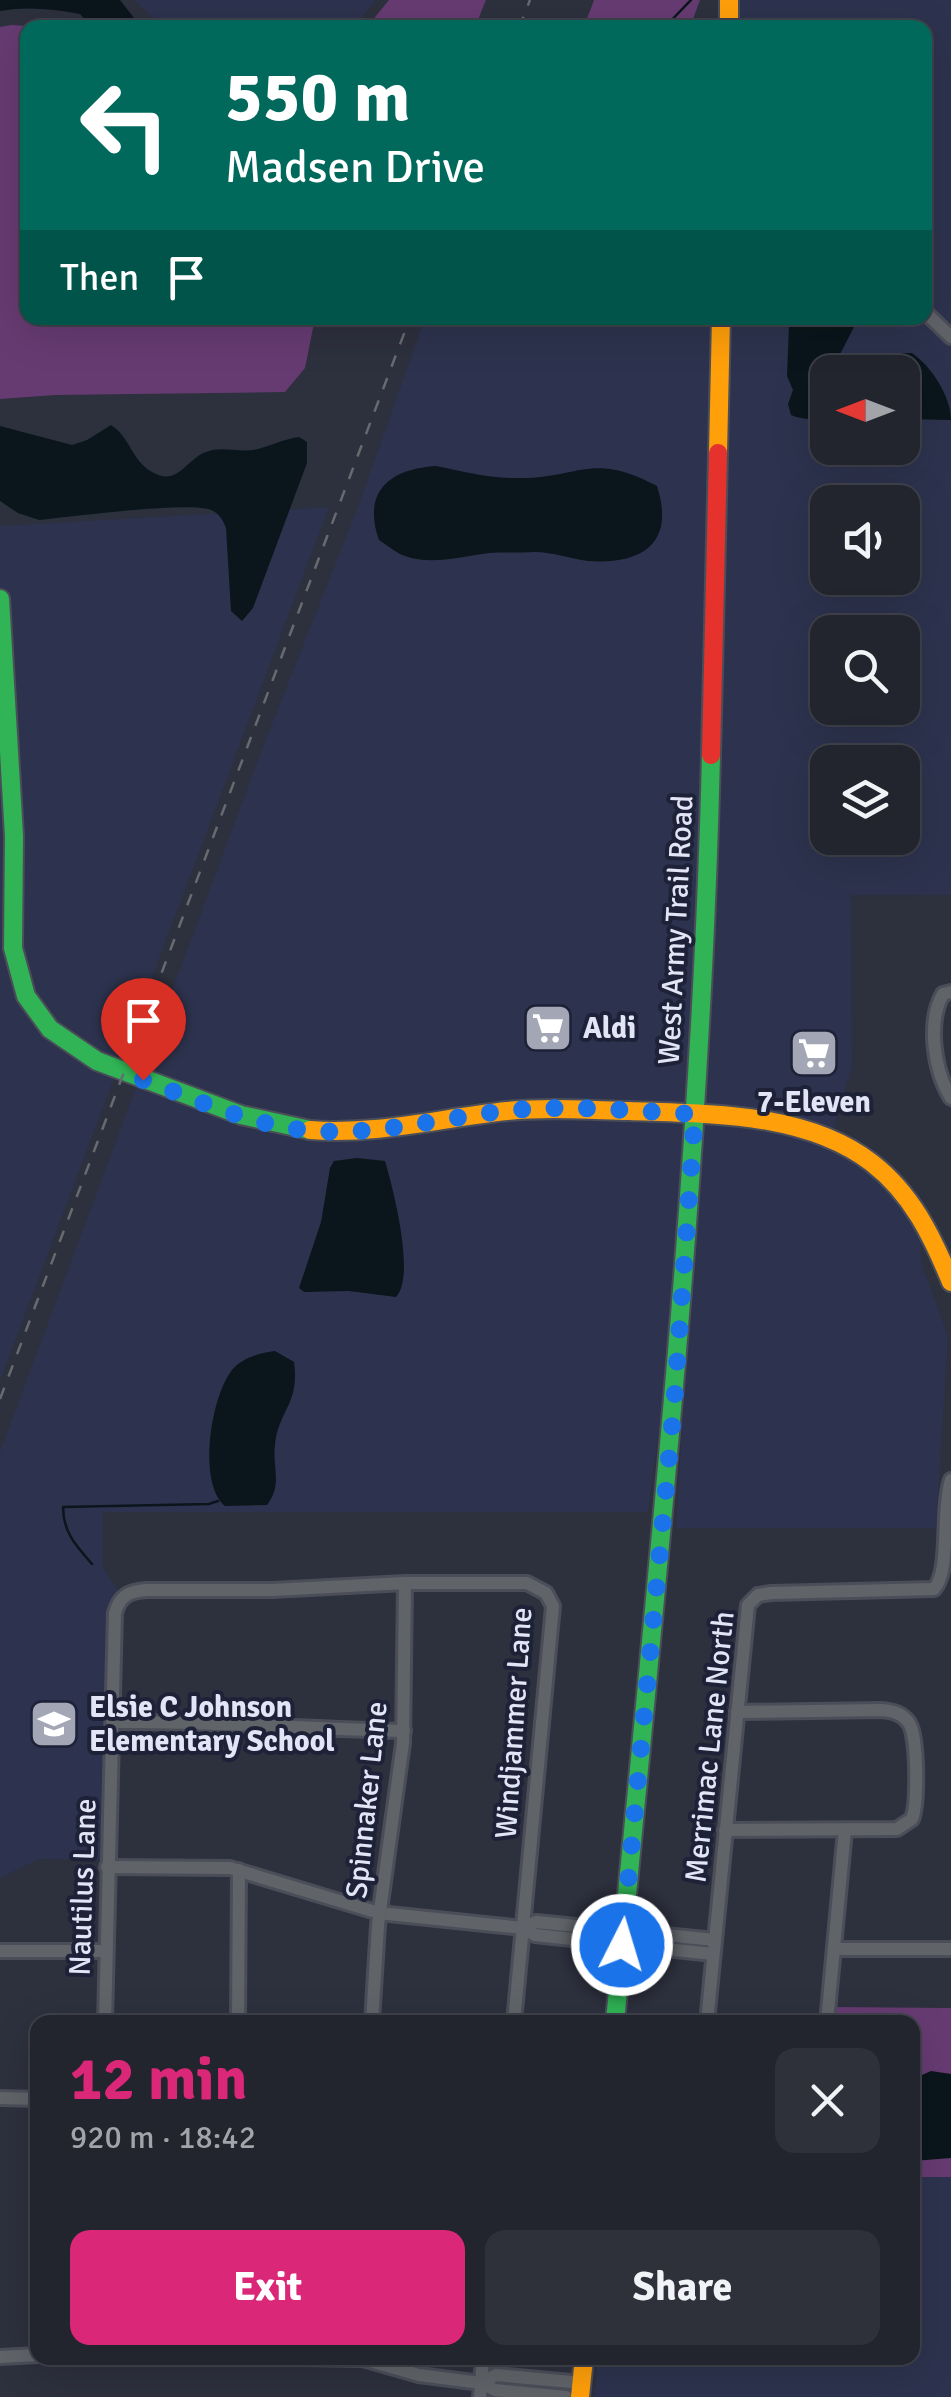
<!DOCTYPE html>
<meta charset="utf-8">
<style>
:root{--surface:#22242e;--page:#2e303a;--text:#f1f3f6;--muted:#a2a4aa;--line:#3f414a;--accent:#db2777}
body{margin:0;font-family:Signika,sans-serif;background:var(--page);color:var(--text);height:100vh;display:flex;flex-direction:column;font-size:38px;white-space:nowrap}
*{box-sizing:border-box;margin:0}
p{font-size:32px;color:var(--muted)}
.icon{flex:none;width:55px;height:55px;fill:none;stroke:currentColor;stroke-width:2;stroke-linecap:round;stroke-linejoin:round}
.map{position:relative;flex:1;overflow:hidden}
.side{position:absolute;left:30px;top:2015px;width:890px;height:350px;display:flex;flex-direction:column;background:var(--surface);border-radius:20px;box-shadow:0 10px 40px #0002,0 0 0 2px var(--line)}
.side>*{flex:none}
.guide{position:absolute;left:20px;top:20px;width:912px;height:305px;border-radius:20px;box-shadow:0 10px 40px #0002,0 0 0 2px var(--line);background:#00695c;color:#fff;overflow:hidden}
.needle{width:65px;rotate:270deg}
.tools{position:absolute;left:810px;top:355px;display:grid;gap:20px}
.tools a{display:grid;place-items:center;width:110px;height:110px;border-radius:20px;background:var(--surface);box-shadow:0 10px 40px #0002,0 0 0 2px var(--line);font-size:50px}
.pin{position:absolute;display:grid;place-items:center;width:85px;height:85px;color:#fff;margin:-102px -42px;border-radius:50% 50% 50% 0;rotate:-45deg;box-shadow:0 0 10px #0007}
.pin .icon{rotate:45deg}
.me{position:absolute;width:110px;margin:-55px;rotate:5deg;stroke-linejoin:round;filter:drop-shadow(0 0 8px #0008)}
.turn{display:flex;align-items:center;gap:35px;height:210px;padding:0 40px;font-size:45px}
.turn .icon{width:130px;height:130px;stroke-width:2.5}
.turn b{display:block;font-size:70px;line-height:85px}
.then{display:flex;align-items:center;height:95px;padding:0 40px;background:#0003;gap:20px;font-size:38px}
.round{display:grid;place-items:center;flex:none;width:105px;height:105px;border-radius:20px;background:var(--page)}
.summary{display:flex;align-items:center;justify-content:space-between;height:170px;padding:0 40px}
h1{font-size:60px;font-weight:800;line-height:75px;color:var(--accent)}
.cta{display:flex;gap:20px;margin-top:auto;padding:20px 40px}
.cta a{flex:1;height:115px;border-radius:20px;background:var(--accent);color:#fff;font-size:40px;font-weight:800;line-height:115px;text-align:center}
.cta a+a{background:var(--page);color:var(--text)}
.map>svg:first-child{display:block}
.built{fill:#2d334e;fill-rule:evenodd}
.green{fill:#663b72}
.water{fill:#0a161c}
.lines{fill:none;stroke-linecap:round;stroke-linejoin:round}
.stream{stroke:#0a161c;stroke-width:2.5}
.street-casing{stroke:#4b4e59;stroke-width:18}
.fast-casing{stroke:#4b4e59;stroke-width:22}
.slow-casing{stroke:#4b4e59;stroke-width:22}
.jam-casing{stroke:#4b4e59;stroke-width:22}
.street{stroke:#606368;stroke-width:12}
.fast{stroke:#30b455;stroke-width:18}
.slow{stroke:#ff9f0a;stroke-width:18}
.jam{stroke:#e5322d;stroke-width:18}
.rail{stroke:#686a71;stroke-width:2.5;stroke-dasharray:12 12;stroke-linecap:butt}
.route{stroke:#1a73e8;stroke-width:18;stroke-dasharray:0 32.4}
.labels{text-anchor:middle;dominant-baseline:central;stroke-width:8;stroke-linejoin:round;paint-order:stroke}
.street-label{font-size:30px;fill:#e1e5f5;stroke:#1d2238}
.poi-label{font-size:30px;font-weight:bold;fill:#e1e5f5;stroke:#1d2238;text-anchor:start}
</style>
<div class="map">
<svg width="951" height="2397" viewBox="0 0 951 2397">
<rect width="100%" height="100%" fill="#2d303d"/>
<g class="built">
<path d="M134 0H376L353 28 164 27Z"/>
<path d="M733 0H951V332L925 308V28H733Z"/>
<path d="M425 318H717L703 886 691 1110 517 1101 480 1102 398 1119 400 1124 498 1109 689 1118 681 1260 648 1512H103V1568L119 1592 109 1610 108 1739 101 1860 39 1859 0 1878V1452L266 739 358 507Z"/>
<path d="M727 318H921L951 344V895H851L852 1066 832 1133 920 1207 921 1262 948 1336 936 1528H676L719 812ZM828 372H902V448H828ZM828 502H902V578H828ZM828 632H902V708H828ZM828 762H902V838H828Z"/>
<path d="M329 507 0 1381V526Z"/>
<path d="M913 2177H951V2397H594L598 2358H912Z"/>
</g>
<g class="green">
<path d="M389 0H486L475 27H367Z"/>
<path d="M594 0H700L690 27H584Z"/>
<path d="M11 25 48 27 28 28V318H315L305 368 285 392 55 395 0 399V27Z"/>
<path d="M834 2007 951 2008V2177H913L912 2022H833Z"/>
</g>
<g class="water">
<path d="M0 0H120L141 27H91L80 14C53 9 27 6 0 11Z"/>
<path d="M810 318 833 319 854 327 831 372H828L827 413C819 421 801 420 791 415L788 404 793 390 787 376 789 326 793 321Z"/>
<path d="M902 353H912C931 366 951 396 951 420L903 419 902 372H888L892 362Z"/>
<path d="M111 425C130 437 132 461 152 472 178 487 185 460 206 452 220 446 238 452 253 450 269 447 283 439 299 437L307 442V463L253 608 242 621 231 611 226 528C223 520 219 513 211 510 189 501 70 517 39 520L18 513 0 501V426L72 445 87 440Z"/>
<path d="M436 466C461 471 488 478 514 478 578 480 590 450 657 486 675 542 644 565 588 561 571 559 553 552 535 552 520 553 504 552 489 553 463 556 431 566 405 556 396 553 387 545 379 540 362 492 389 469 436 466Z"/>
<path d="M357 1158 385 1161C393 1188 416 1277 396 1297L349 1291 304 1292 299 1288 321 1222 330 1168 334 1161Z"/>
<path d="M275 1351 294 1362C300 1404 278 1411 275 1445 272 1468 283 1484 267 1505L225 1506C197 1483 211 1396 232 1370 243 1357 260 1353 275 1351Z"/>
<path d="M931 2071 951 2074V2158L913 2161V2079Z"/>
</g>
<g class="lines">
<g class="stream">
<path d="M664 28 691 0"/>
<path d="M92 1564C76 1546 63 1532 63 1507L209 1504 218 1501"/>
</g>
<g class="street-casing">
<g id="street">
<path d="M925 312 951 337"/>
<path d="M951 992 943 994C927 1022 934 1071 951 1098"/>
<path d="M114 1722C211 1721 307 1729 404 1731"/>
<path d="M725 1830 897 1829 912 1819C918 1804 918 1737 909 1723 902 1713 893 1711 881 1710L737 1712"/>
<path d="M107 1867 230 1868 379 1913 523 1928 535 1935 713 1954"/>
<path d="M523 1928 536 1922 715 1940"/>
<path d="M834 1949H951"/>
<path d="M0 1951H106"/>
<path d="M105 2022 115 1613C120 1595 130 1591 147 1590H272L405 1583H527L546 1593 553 1606 514 2022"/>
<path d="M238 2022 239 1870"/>
<path d="M372 2022 378 1925 403 1743 405 1583"/>
<path d="M707 2022 748 1605 758 1595 771 1593 934 1589C951 1571 941 1512 951 1480"/>
<path d="M827 2022 845 1830"/>
<path d="M0 2098 38 2099"/>
<path d="M0 2357 38 2355"/>
<path d="M304 2358 363 2359 419 2375 481 2383 495 2390 566 2397"/>
<path d="M481 2383 496 2375 582 2383"/>
<path d="M480 2397 483 2358"/>
</g>
</g>
<g class="fast-casing">
<g id="fast">
<path d="M0 599 14 836 13 948 26 996 50 1029 97 1061 241 1115 310 1130"/>
<path d="M615 2022C654 1600 701 1179 711 755"/>
</g>
</g>
<g class="slow-casing">
<g id="slow">
<path d="M729 0V28"/>
<path d="M718 453 721 318"/>
<path d="M310 1130C378 1135 441 1118 507 1111 548 1107 589 1110 629 1111 709 1114 806 1112 872 1163 912 1194 932 1236 951 1282"/>
<path d="M580 2397 584 2358"/>
</g>
</g>
<g class="jam-casing">
<path id="jam" d="M711 755 718 453"/>
</g>
<use href="#street" class="street"/>
<use href="#fast" class="fast"/>
<use href="#slow" class="slow"/>
<use href="#jam" class="jam"/>
<g class="rail">
<path d="M519 28 530 0"/>
<path d="M0 1399 410 318"/>
</g>
</g>
<g class="lines">
<path class="route" d="M143 1080C195 1099 248 1124 304 1130 371 1137 436 1119 503 1111 565 1104 632 1111 695 1114L674 1406 622 1945"/>
</g>
<defs>
<g id="supermarket-square" transform="scale(2.5)"><rect x="-9" y="-9" width="18" height="18" rx="4" fill="#a2a6b5" stroke="#1d2238"/><path d="M-6-5.5h2.5l.6 2H6L4.5 2H-2.5L-4.4-4H-6ZM-1.5 3.2a1.3 1.3 0 1 0 .1 0ZM3 3.2a1.3 1.3 0 1 0 .1 0Z" fill="#fff"/></g>
<g id="school-square" transform="scale(2.5)"><rect x="-9" y="-9" width="18" height="18" rx="4" fill="#a2a6b5" stroke="#1d2238"/><path d="M0-5L7-2L0 1L-7-2ZM-4 1L0 2.5L4 1V4Q0 6-4 4Z" fill="#fff"/></g>
</defs>
<g fill-rule="evenodd">
<use href="#supermarket-square" x="548" y="1028"/>
<use href="#supermarket-square" x="814" y="1053"/>
<use href="#school-square" x="54" y="1724"/>
</g>
<g class="labels">
<g class="street-label">
<text transform="translate(676 930) rotate(-87)">West Army Trail Road</text>
<text transform="translate(514 1723) rotate(-86)">Windjammer Lane</text>
<text transform="translate(710 1747) rotate(-84)">Merrimac Lane North</text>
<text transform="translate(367 1800) rotate(-84)">Spinnaker Lane</text>
<text transform="translate(83 1887) rotate(-88)">Nautilus Lane</text>
</g>
<g class="poi-label">
<text x="583" y="1028">Aldi</text>
<text x="814" y="1102" text-anchor="middle">7-Eleven</text>
<text x="89" y="1707">Elsie C Johnson<tspan x="89" dy="34">Elementary School</tspan></text>
</g>
</g>
</svg>
<div class="tools">
<a><svg class="needle" viewBox="-14 -14 28 28"><path d="M0-13l5 13h-10z" fill="#e53935"/><path d="M0 13l5-13h-10z" fill="#a2a4aa"/></svg></a>
<a><svg class="icon" aria-label="sound" viewBox="0 0 24 24"><path d="M4 9h4l5-4v14l-5-4H4zM17 9q2 3 0 6"/></svg></a>
<a><svg class="icon" aria-label="search" viewBox="0 0 24 24"><circle cx="10" cy="10" r="6"/><path d="M15 15l6 6"/></svg></a>
<a><svg class="icon" aria-label="layers" viewBox="0 0 24 24"><path d="M12 4l9 5-9 5-9-5zM3 14l9 5 9-5"/></svg></a>
</div>
<div class="pin" style="left:143px;top:1080px;background:#d93025"><svg class="icon" aria-label="arrive" viewBox="0 0 24 24"><path d="M6 21V4h12l-3 4 3 4H6"/></svg></div>
<svg class="me" style="left:622px;top:1945px" viewBox="-20 -20 40 40"><circle r="17" fill="#1a73e8" stroke="#fff" stroke-width="3"/><path d="M0-11L8 9 0 5-8 9z" fill="#fff"/></svg>
<div class="guide">
<div class="turn"><svg class="icon" aria-label="left" viewBox="0 0 24 24"><path d="M17 20v-9H6M10 6l-5 5 5 5"/></svg><div><b>550 m</b>Madsen Drive</div></div>
<div class="then">Then<svg class="icon" aria-label="arrive" viewBox="0 0 24 24"><path d="M6 21V4h12l-3 4 3 4H6"/></svg></div>
</div>
<section class="side">
<div class="summary"><div><h1>12 min</h1><p>920 m · 18:42</p></div><a class="round"><svg class="icon" aria-label="close" viewBox="0 0 24 24"><path d="M6 6l12 12M18 6L6 18"/></svg></a></div>
<div class="cta"><a>Exit</a><a>Share</a></div>
</section>
</div>
